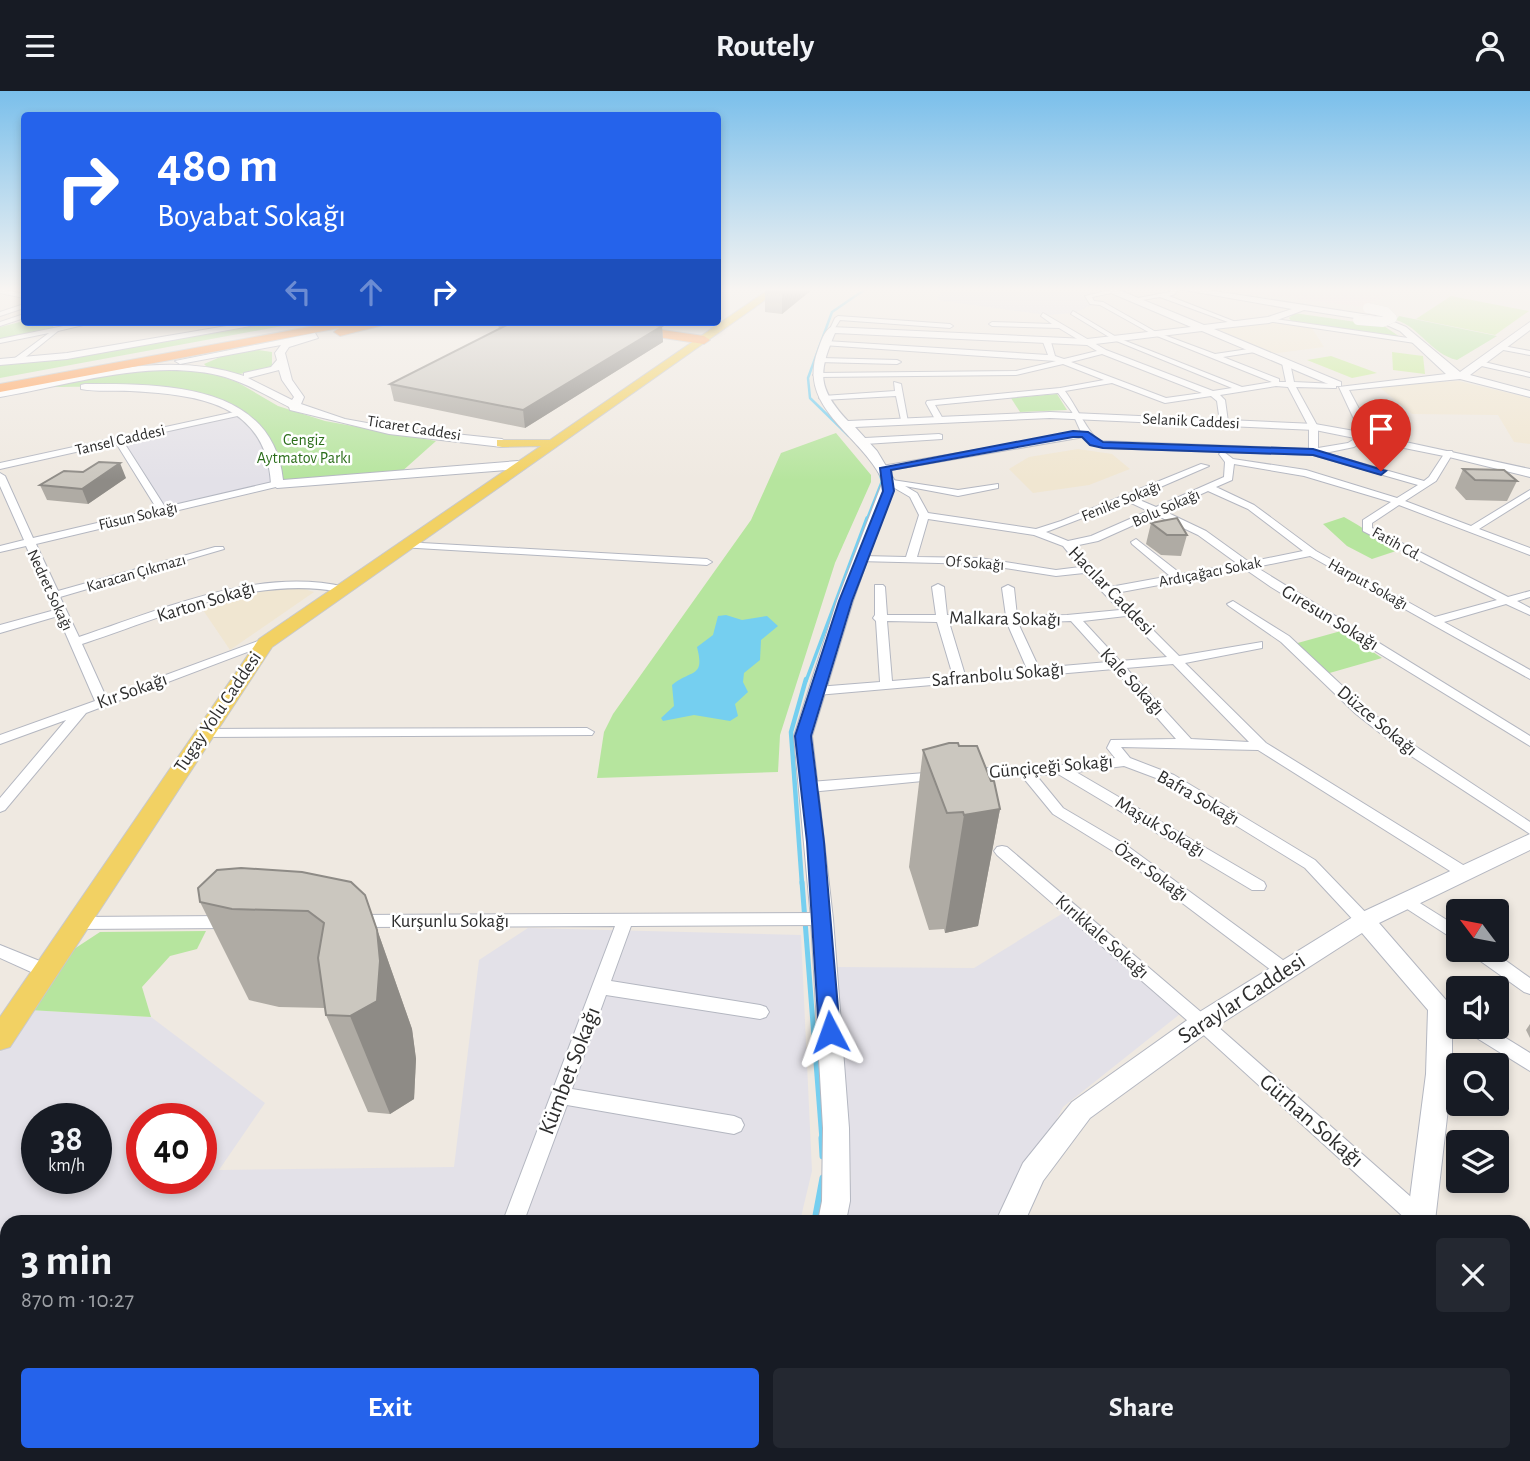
<!DOCTYPE html>
<meta charset="utf-8">
<style>
:root{--surface:#171b24;--page:#242831;--text:#f1f3f6;--muted:#9ea1a6;--accent:#2563eb}
body{margin:0;font-family:"Alegreya Sans",sans-serif;background:var(--page);color:var(--text);height:100vh;display:flex;flex-direction:column;font-size:26px;white-space:nowrap}
*{box-sizing:border-box;margin:0}
p{font-size:23px;color:var(--muted)}
.icon{flex:none;width:38px;height:38px;fill:none;stroke:currentColor;stroke-width:2;stroke-linecap:round;stroke-linejoin:round}
.map{position:relative;flex:1;overflow:hidden}
.sheet{position:absolute;left:0px;top:1124px;width:1531px;height:247px;display:flex;flex-direction:column;background:var(--surface);border-radius:21px 21px 0 0;box-shadow:0 4px 10px #0003}
.sheet>*{flex:none}
.guide{position:absolute;left:21px;top:21px;width:700px;height:214px;border-radius:7px;box-shadow:0 4px 10px #0003;background:#2563eb;color:#fff;overflow:hidden}
.needle{width:46px;rotate:302deg}
.buttons{position:absolute;left:1446px;top:808px;display:grid;gap:14px}
.buttons a{display:grid;place-items:center;width:63px;height:63px;border-radius:7px;background:var(--surface);box-shadow:0 4px 10px #0003;font-size:35px}
.speed{position:absolute;left:21px;top:1012px;display:flex;gap:14px;font-size:35px;font-weight:700;text-align:center}
.speed>*{display:grid;place-content:center;width:91px;height:91px;border-radius:50%;background:var(--surface);box-shadow:0 4px 10px #0003;line-height:1}
.speed small{font-size:18px;font-weight:400}
.speed .limit{border:10px solid #d22;background:#fff;color:#111}
.pin{position:absolute;display:grid;place-items:center;width:60px;height:60px;color:#fff;margin:-72px -30px;border-radius:50% 50% 50% 0;rotate:-45deg;box-shadow:0 0 7px #0007}
.pin .icon{rotate:45deg}
.me{position:absolute;width:77px;margin:-38px;rotate:356deg;stroke-linejoin:round;filter:drop-shadow(0 0 5px #0008)}
.turn{display:flex;align-items:center;gap:24px;height:147px;padding:0 21px;font-size:32px}
.turn .icon{width:91px;height:91px;stroke-width:2.5}
.turn b{display:block;font-size:49px;line-height:60px}
.lanes{display:flex;align-items:center;height:66px;padding:0 21px;background:#0003;justify-content:center;gap:35px;direction:ltr}
.lanes .off{opacity:.35}
.round{display:grid;place-items:center;flex:none;width:74px;height:74px;border-radius:7px;background:var(--page)}
.head{display:flex;align-items:center;justify-content:space-between;height:119px;padding:0 21px}
h1{font-size:42px;font-weight:700;line-height:52px}
.cta{display:flex;gap:14px;margin-top:auto;padding:14px 21px}
.cta a{flex:1;height:80px;border-radius:7px;background:var(--accent);color:#fff;font-size:28px;font-weight:700;line-height:80px;text-align:center}
.cta a+a{background:var(--page);color:var(--text)}
header{display:flex;justify-content:space-between;align-items:center;height:91px;padding:0 21px;background:var(--surface);font-size:32px;font-weight:700}
.map>svg:first-child{display:block}
.industrial{fill:#e3e1e8;fill-rule:evenodd}
.education{fill:#f0e6d1}
.medical{fill:#f5dfe0}
.green{fill:#b6e59e}
.pitch{fill:#c9ec9a}
.water{fill:#75cff0}
.lines{fill:none;stroke-linecap:round;stroke-linejoin:round}
.stream-far4{stroke:#75cff0;stroke-width:2.5}
.stream-far3{stroke:#75cff0;stroke-width:3.5}
.stream-far2{stroke:#75cff0;stroke-width:4.5}
.stream-far1{stroke:#75cff0;stroke-width:5}
.stream{stroke:#75cff0;stroke-width:7}
.street-casing{stroke:#b4b7c1;stroke-width:2}
.secondary-casing{stroke:#b4b7c1;stroke-width:2}
.primary-casing{stroke:#c9c9c9;stroke-width:2}
.highway-casing{stroke:#c9c9c9;stroke-width:2}
.street{fill:#fff;fill-rule:evenodd}
.secondary{fill:#fff;fill-rule:evenodd}
.primary{fill:#f2d163;fill-rule:evenodd}
.highway{fill:#ffa35c;fill-rule:evenodd}
.secondary-bridge-casing{stroke:#b4b7c1;stroke-width:10;stroke-linecap:butt}
.secondary-bridge{stroke:#fff;stroke-width:10}
.wall{fill:#afaba4}
.shaded-wall{fill:#8e8b86}
.building{fill:#cbc7bf;stroke:#8e8b86;stroke-width:2}
.route{fill:#2563eb;stroke:#184099;stroke-width:2}
.labels{text-anchor:middle;dominant-baseline:central;stroke-width:5;stroke-linejoin:round;paint-order:stroke}
.far-street-label{font-size:16px;fill:#2e2e2e;stroke:#fff}
.far-park-label{font-size:16px;fill:#2c6e1b;stroke:#fff}
.street-label{font-size:19px;fill:#2e2e2e;stroke:#fff}
.near-street-label{font-size:23px;fill:#2e2e2e;stroke:#fff}
</style>
<header><svg class="icon" aria-label="menu" viewBox="0 0 24 24"><path d="M4 6h16M4 12h16M4 18h16"/></svg>Routely<svg class="icon" aria-label="person" viewBox="0 0 24 24"><circle cx="12" cy="8" r="4"/><path d="M4 21q1-7 8-7t8 7"/></svg></header>
<div class="map">
<svg width="1530" height="1370" viewBox="0 0 1530 1370">
<rect width="100%" height="100%" fill="#efe9e1"/>
<g class="industrial">
<path d="M942 197H1128L1090 206 1094 213 1075 222 1046 224 937 209Z"/>
<path d="M242 324 271 356 277 393 165 419 120 351Z"/>
<path d="M1073 816 1190 915 1063 1016 1005 1130H842L851 1088 836 876 974 877Z"/>
<path d="M528 837 801 844 812 1080 800 1130H7V1363H736L732 1370H0V961L29 919 151 926 265 1012 219 1079 454 1076 479 869ZM37 1027H96V1087H37ZM142 1027H201V1087H142Z"/>
</g>
<g class="education">
<path d="M1267 230 1312 237 1324 256 1270 263 1211 239Z"/>
<path d="M1458 290 1530 307V353L1514 351 1498 324 1412 323 1378 295Z"/>
<path d="M1078 358 1112 363 1130 378 1089 394 1033 402 1009 378 1029 366Z"/>
<path d="M298 496 314 501 230 559 201 516 272 497Z"/>
</g>
<path class="medical" d="M1206 197H1400L1364 216Z"/>
<g class="green">
<path d="M1294 222 1384 235 1403 248 1292 231 1289 227Z"/>
<path d="M1399 225 1497 245 1457 269C1431 263 1420 236 1396 229Z"/>
<path d="M24 230 51 231 54 237 0 249V236Z"/>
<path d="M278 231H304L0 287V273L133 256Z"/>
<path d="M258 259 272 261V276C253 282 219 290 204 273L225 264Z"/>
<path d="M176 276 206 280 237 291 278 315 325 330 436 350 399 383 277 393C274 380 272 352 263 342 215 289 105 296 39 296L128 280Z"/>
<path d="M1057 303 1067 319 1020 321 1011 307Z"/>
<path d="M836 342 871 384V391L835 472 780 644 778 681 597 687 604 641 613 623 751 429 781 362Z"/>
<path d="M1344 426C1363 436 1379 449 1399 459L1372 468 1347 455 1323 433Z"/>
<path d="M1341 540 1382 567 1326 583 1294 553Z"/>
<path d="M206 840 197 858 170 865 142 896 151 926 29 919 68 862 100 841Z"/>
</g>
<g class="pitch">
<path d="M1451 205 1529 220 1495 244 1416 228Z"/>
<path d="M1392 261 1423 265 1425 283 1393 279Z"/>
<path d="M1331 265 1377 282 1352 287 1307 269Z"/>
</g>
<path class="water" d="M726 524 742 529 767 525 778 535 761 549 760 569 744 582 743 591 748 601 735 613 738 625 730 630 694 624 663 630 661 627 674 615 672 594C692 578 705 587 697 556L713 544 718 525Z"/>
<g class="lines">
<g class="stream-far4">
<path d="M849 345 810 307 808 287 832 221 867 197"/>
<path d="M867 428 882 390 879 381"/>
</g>
<path class="stream-far3" d="M806 590 867 427"/>
<path class="stream-far2" d="M802 793 791 641 806 588"/>
<path class="stream-far1" d="M802 791 822 1049"/>
<g class="stream">
<path d="M822 1047 823 1065"/>
<path d="M815 1130 823 1087"/>
<path d="M755 1370 758 1363"/>
</g>
<g class="street-casing">
<g id="street">
<path d="M1172 197H1178L1175 203 1169 205 1241 233 1236 234 1160 206 1136 210 1133 208 1170 201Z"/>
<path d="M0 198 24 203V207L0 202Z"/>
<path d="M1114 198 1116 201 1092 206 1094 210 1103 211 1156 241 1215 263 1255 257V261L1223 266 1279 288V291H1286L1282 272 1286 270 1290 272 1294 291 1336 293V297H1333L1296 296 1318 336V357L1348 352 1364 342 1371 344 1354 356 1325 362 1424 390 1429 386 1446 360H1452L1453 362 1436 390 1405 410 1471 435 1530 399V406L1479 438 1530 457V464L1399 414 1372 432V437L1508 506 1530 500V506L1517 510 1530 517V524L1506 513 1444 531 1530 579V588L1310 465 1256 476 1530 645V655L1271 496 1245 478 1116 502 1179 565 1262 551V557L1185 572 1266 652 1468 777 1471 781 1468 785H1458L1258 659 1121 656 1130 667 1174 684 1315 769 1370 826 1372 830 1370 834 1364 836 1358 834 1305 777 1164 690 1124 675 1076 681 1264 791 1266 795 1264 799H1252L1058 683 1036 684 1063 717 1126 754 1291 875 1294 880 1291 885 1285 887 1279 885 1116 762 1053 723 1021 684 968 686 961 682 968 678 1061 674 1115 667 1107 657 1111 649 1176 648 1114 578 817 604 811 600 817 596 880 591 876 530 873 527 875 524V494H883L885 496 887 524H936L932 496 938 493 944 496 947 524 1006 525 1002 497 1008 494 1014 497 1017 525 1067 524 1120 519 1084 482 1056 485 979 473 858 470 857 468 862 465 906 466 919 424 910 406 886 392V388L958 399 998 393V397L958 405 905 395 917 402 928 422 1036 438 1061 430 1201 373 1209 375 1135 407 1156 416 1224 386 1225 371 1219 363 1222 361 1103 357 1089 351 1084 346 885 380 880 377 882 375 1081 341 1072 321 1058 302 935 314 943 328 939 331 936 330 926 312 927 310 1060 297 1104 289 1063 273 1016 284 817 286 813 284 817 282 1016 280 1056 270 823 254 826 250 1048 264 1043 251 1047 249 1051 251 1055 265 1064 268 1097 260 1059 237 992 235 989 233 992 231 1052 233 1041 225 1043 222 1106 259 1213 300 1232 297 1114 249 1071 223 1073 220 1118 247 1242 296 1272 291 1152 243 1100 214 1090 213 1085 205ZM1102 263 1202 302 1166 307 1071 271ZM1112 292 1165 312 1211 305 1217 310 1220 331 1224 334 1228 331 1225 309 1220 304 1276 295 1288 296 1309 336V358L1100 350C1089 344 1075 313 1065 300ZM1224 361 1313 364 1418 394 1397 407 1306 379 1233 368ZM1234 373 1304 385 1391 411 1363 429V440L1497 509 1435 526 1316 460 1254 414 1216 396 1232 389ZM1208 400 1248 418 1303 460 1249 471 1206 440 1164 420ZM1127 410 1148 420 1091 445 1068 450 1046 441ZM1156 424 1198 444 1238 473 1181 483 1136 448 1131 451 1132 453 1170 485 1110 496 1074 455 1098 450ZM928 428 1034 444 1063 455 1080 476 1056 479 979 467 917 466ZM1126 525 1167 566 1120 570 1083 530ZM887 530 937 531 953 585 892 590ZM1071 530 1108 571 1039 577 1018 532ZM949 531 1007 532 1027 578 965 584ZM1173 573 1249 651 1191 648 1126 577Z"/>
<path d="M24 213V217L0 225V221Z"/>
<path d="M24 223V227L0 235V231Z"/>
<path d="M838 225 950 233 953 235 950 237 840 229 833 240H829L835 227Z"/>
<path d="M1269 227 1415 248 1419 250 1415 252 1267 230Z"/>
<path d="M83 231H96L58 240 22 269 15 267 49 242 0 252V248Z"/>
<path d="M1498 254 1530 260V264L1498 258Z"/>
<path d="M821 267 897 269 901 271 897 273 818 271 817 269Z"/>
<path d="M1480 270 1530 282V286L1477 274 1476 272Z"/>
<path d="M894 291 901 293 908 331 901 329 896 305 823 309 819 307 823 305 895 300Z"/>
<path d="M239 320 243 322 242 324 123 350 165 416 277 390 280 391V395L36 453 58 500 215 456H223L224 458 60 506 79 546C161 519 258 475 345 496L347 498 341 501C253 484 164 526 82 553L106 606 261 549 265 548 271 552 86 622 5 719 0 721V707L66 629 0 653V644L95 610 58 525 0 542V534L55 519 26 455 0 461V455L24 449 0 395V382L5 385 33 447 157 418 116 352 0 378V372Z"/>
<path d="M939 343 942 344V348L865 353 861 350 865 347Z"/>
<path d="M404 451 707 468 712 471 707 474 400 456V452Z"/>
<path d="M1233 510 1289 545 1366 617 1409 651 1530 731V743L1399 657 1356 623 1281 551 1229 515 1227 513Z"/>
<path d="M587 637 594 641 592 644 205 646 198 642 205 638Z"/>
<path d="M938 681 943 682 945 685 943 688 810 701 803 696 810 691Z"/>
<path d="M1002 755 1007 756 1208 927 1428 1121 1430 1130H1408L1196 937 997 764 994 760 997 756Z"/>
<path d="M1407 804 1458 836V851L1401 814 1399 810 1401 806Z"/>
<path d="M822 822 828 824 830 828 828 832 822 834 631 835 611 890 760 914 766 916 769 921 766 926 760 928 606 904 572 998 734 1025 741 1028 744 1034 741 1040 734 1043 567 1014 524 1130H503L615 835 356 836 350 834 348 830 350 826 356 824Z"/>
<path d="M227 825 233 827 235 831 233 835 227 837 78 838 72 836 70 832 72 828 78 826Z"/>
<path d="M0 854 52 875 55 880 52 885 46 887 40 885 0 867Z"/>
<path d="M1470 859H1491L1530 887V903L1524 901 1472 864Z"/>
<path d="M1440 909 1458 918V934L1434 921 1431 916 1434 911Z"/>
<path d="M1464 936H1488L1530 962V980L1467 941Z"/>
<path d="M1524 1216 1530 1218V1240L1524 1238Z"/>
<path d="M0 1271 7 1274V1300L0 1297Z"/>
<path d="M109 1363H141L143 1370H112Z"/>
<path d="M410 1363H435L432 1370H408Z"/>
<path d="M698 1363H728V1364L726 1370H701Z"/>
</g>
</g>
<g class="secondary-casing">
<g id="secondary">
<path d="M1114 197 1204 234 1268 226 1292 218 1173 197H1195L1382 226 1406 236 1460 281 1530 231V239L1470 284 1530 300V306L1460 288 1349 299 1373 344 1530 378V386L1449 366 1315 339 1050 327 855 336 877 360 895 390 853 510 812 645 833 828 849 1037 850 1110 846 1130H818L822 1110 823 1037 811 828 794 645 837 510 883 390C861 343 796 317 818 259 821 251 824 240 831 236L1087 248 1191 236 1111 202ZM1304 219 1380 231 1400 240 1446 283 1339 296 1360 341 1315 333 1050 321 848 330C817 297 818 282 835 242L1087 254 1202 240 1333 295H1341V291L1214 238 1269 232Z"/>
<path d="M250 231H272L67 268 0 274V268L67 262Z"/>
<path d="M315 242 318 247 289 256 285 262 292 289 304 306 301 313 345 328 389 336 502 348 508 352 502 356 389 343 290 319 289 316C268 305 248 293 225 286 154 266 70 294 0 306V300C79 286 165 258 244 285V282L271 276 277 269 275 262 281 254 180 273 175 270ZM279 279 282 289 294 306 292 309 248 287Z"/>
<path d="M85 293C161 293 273 291 283 389L518 370 524 374 518 378 277 397 271 393C266 311 198 304 130 300 114 299 97 301 81 298V294Z"/>
<path d="M1530 743V759L1379 832 1452 916V983L1435 1130H1407L1426 983 1428 919 1362 842 1211 939 1090 1027 1043 1090 1025 1130H996L1023 1072 1072 1011 1193 925 1356 824Z"/>
<path d="M760 1363H794L792 1369 795 1363H834L831 1370H758Z"/>
<path d="M1409 1363H1473L1475 1370H1411Z"/>
</g>
</g>
<g class="primary-casing">
<path id="primary" d="M771 197H782L272 556 10 956 0 959V926L259 548 541 355 502 356 497 355V349H550Z"/>
</g>
<g class="highway-casing">
<g id="highway">
<path d="M336 231H361L359 233 395 231 340 245 334 241 339 237 0 301V293Z"/>
<path d="M577 231H607L704 245 710 249 704 253 583 235Z"/>
</g>
</g>
<use href="#street" class="street"/>
<use href="#secondary" class="secondary"/>
<use href="#primary" class="primary"/>
<use href="#highway" class="highway"/>
<g class="secondary-bridge-casing">
<path id="secondary-bridge" d="M1358 229 1383 231 1392 227 1386 221 1368 217"/>
</g>
<use href="#secondary-bridge" class="secondary-bridge"/>
</g>
<g class="wall">
<path d="M765 197H814L782 223 765 221Z"/>
<path d="M498 233 662 235 663 251 525 337 394 310 390 293 499 238Z"/>
<path d="M1463 378 1517 390 1507 410 1466 409 1455 397Z"/>
<path d="M126 387 88 413 47 409 40 394Z"/>
<path d="M1151 432 1187 444 1181 465 1161 464 1146 453Z"/>
<path d="M959 655 1000 718 978 835 945 842 944 838 929 839 909 776 923 659Z"/>
<path d="M365 804 412 938 416 968 414 1008 390 1023 368 1021 326 924 325 917 279 916 249 909 200 811Z"/>
<path d="M1530 933V947L1526 939Z"/>
</g>
<g class="shaded-wall">
<path d="M782 197H814L782 223Z"/>
<path d="M662 235 663 251 525 337 523 319Z"/>
<path d="M120 372 126 387 88 413 82 398Z"/>
<path d="M1000 718 978 835 945 842 964 724Z"/>
<path d="M365 804 412 938 416 968 414 1008 390 1023 350 925Z"/>
</g>
<g class="building">
<path d="M503 231H636L662 235 523 319 390 293 507 234 498 233Z"/>
<path d="M99 371 120 372 82 398 40 394 64 380 83 381Z"/>
<path d="M1463 378 1504 379 1517 390 1475 389Z"/>
<path d="M1177 427 1187 444H1167L1151 432Z"/>
<path d="M949 652H958L959 655H977L991 690H994L1000 718 964 724 963 721 947 722 923 659Z"/>
<path d="M241 777 302 781 351 791 365 804 377 839 380 870 377 910 350 925 326 924 318 867 324 832 308 820 232 818 200 811 198 797 217 779Z"/>
</g>
<linearGradient id="sky" x2="0" y2="1"><stop stop-color="#7abfeb"/><stop offset="0.51" stop-color="#f8f5f2"/><stop offset="1" stop-color="#f8f5f2" stop-opacity="0"/></linearGradient>
<rect width="1530" height="389" fill="url(#sky)"/>
<path class="route" d="M1073 340 1088 341 1103 351 1313 358 1386 380 1381 384 1313 364 1103 357 1090 354 1082 346H1073L891 379 894 400 852 510 811 645 824 751 840 941 837 947 830 949 822 947 819 941 807 751 795 645 839 510 883 400 880 377Z"/>
<g class="labels">
<g class="far-street-label">
<text transform="translate(1191 330) rotate(3)">Selanik Caddesi</text>
<text transform="translate(414 337) rotate(9)">Ticaret Caddesi</text>
<text transform="translate(120 349) rotate(-13)">Tansel Caddesi</text>
<text transform="translate(1121 410) rotate(-22)">Fenike Sokağı</text>
<text transform="translate(1166 417) rotate(-24)">Bolu Sokağı</text>
<text transform="translate(138 425) rotate(-13)">Füsun Sokağı</text>
<text transform="translate(1397 453) rotate(29)">Fatih Cd.</text>
<text transform="translate(975 472) rotate(4)">Of Sokağı</text>
<text transform="translate(1210 481) rotate(-11)">Ardıçağacı Sokak</text>
<text transform="translate(136 482) rotate(-16)">Karacan Çıkmazı</text>
<text transform="translate(1368 493) rotate(29)">Harput Sokağı</text>
<text transform="translate(50 499) rotate(65)">Nedret Sokağı</text>
</g>
<g class="far-park-label">
<text x="304" y="349">Cengiz<tspan x="304" dy="18">Aytmatov Parkı</tspan></text>
</g>
<g class="street-label">
<text transform="translate(1111 500) rotate(46)">Hacılar Caddesi</text>
<text transform="translate(206 511) rotate(-17)">Karton Sokağı</text>
<text transform="translate(1330 527) rotate(31)">Gıresun Sokağı</text>
<text transform="translate(1005 528) rotate(1)">Malkara Sokağı</text>
<text transform="translate(998 584) rotate(-5)">Safranbolu Sokağı</text>
<text transform="translate(1132 591) rotate(47)">Kale Sokağı</text>
<text transform="translate(132 600) rotate(-20)">Kır Sokağı</text>
<text transform="translate(218 621) rotate(-56)">Tugay Yolu Caddesi</text>
<text transform="translate(1377 630) rotate(40)">Düzce Sokağı</text>
<text transform="translate(1051 676) rotate(-5)">Günçiçeği Sokağı</text>
<text transform="translate(1198 707) rotate(30)">Bafra Sokağı</text>
<text transform="translate(1160 736) rotate(31)">Maşuk Sokağı</text>
<text transform="translate(1151 781) rotate(36)">Özer Sokağı</text>
<text x="450" y="830">Kurşunlu Sokağı</text>
<text transform="translate(1102 846) rotate(41)">Kırıkkale Sokağı</text>
</g>
<g class="near-street-label">
<text transform="translate(1242 908) rotate(-33)">Saraylar Caddesi</text>
<text transform="translate(570 980) rotate(-69)">Kümbet Sokağı</text>
<text transform="translate(1311 1030) rotate(41)">Gürhan Sokağı</text>
</g>
</g>
</svg>
<div class="buttons">
<a><svg class="needle" viewBox="-14 -14 28 28"><path d="M0-13l5 13h-10z" fill="#e53935"/><path d="M0 13l5-13h-10z" fill="#9ea1a6"/></svg></a>
<a><svg class="icon" aria-label="sound" viewBox="0 0 24 24"><path d="M4 9h4l5-4v14l-5-4H4zM17 9q2 3 0 6"/></svg></a>
<a><svg class="icon" aria-label="search" viewBox="0 0 24 24"><circle cx="10" cy="10" r="6"/><path d="M15 15l6 6"/></svg></a>
<a><svg class="icon" aria-label="layers" viewBox="0 0 24 24"><path d="M12 4l9 5-9 5-9-5zM3 14l9 5 9-5"/></svg></a>
</div>
<div class="speed"><div>38<small>km/h</small></div><div class="limit">40</div></div>
<div class="pin" style="left:1381px;top:380px;background:#d93025"><svg class="icon" aria-label="arrive" viewBox="0 0 24 24"><path d="M6 21V4h12l-3 4 3 4H6"/></svg></div>
<svg class="me" style="left:830px;top:941px" viewBox="-20 -20 40 40"><path d="M0-17L14 15 0 8-14 15z" fill="#2563eb" stroke="#fff" stroke-width="4"/></svg>
<div class="guide">
<div class="turn"><svg class="icon" aria-label="right" viewBox="0 0 24 24"><path d="M7 20v-9h11M14 6l5 5-5 5"/></svg><div><b>480 m</b>Boyabat Sokağı</div></div>
<div class="lanes"><svg class="icon off" aria-label="left" viewBox="0 0 24 24"><path d="M17 20v-9H6M10 6l-5 5 5 5"/></svg><svg class="icon off" aria-label="ahead" viewBox="0 0 24 24"><path d="M12 20V5M6 11l6-6 6 6"/></svg><svg class="icon" aria-label="right" viewBox="0 0 24 24"><path d="M7 20v-9h11M14 6l5 5-5 5"/></svg></div>
</div>
<section class="sheet">
<div class="head"><div><h1>3 min</h1><p>870 m · 10:27</p></div><a class="round"><svg class="icon" aria-label="close" viewBox="0 0 24 24"><path d="M6 6l12 12M18 6L6 18"/></svg></a></div>
<div class="cta"><a>Exit</a><a>Share</a></div>
</section>
</div>
